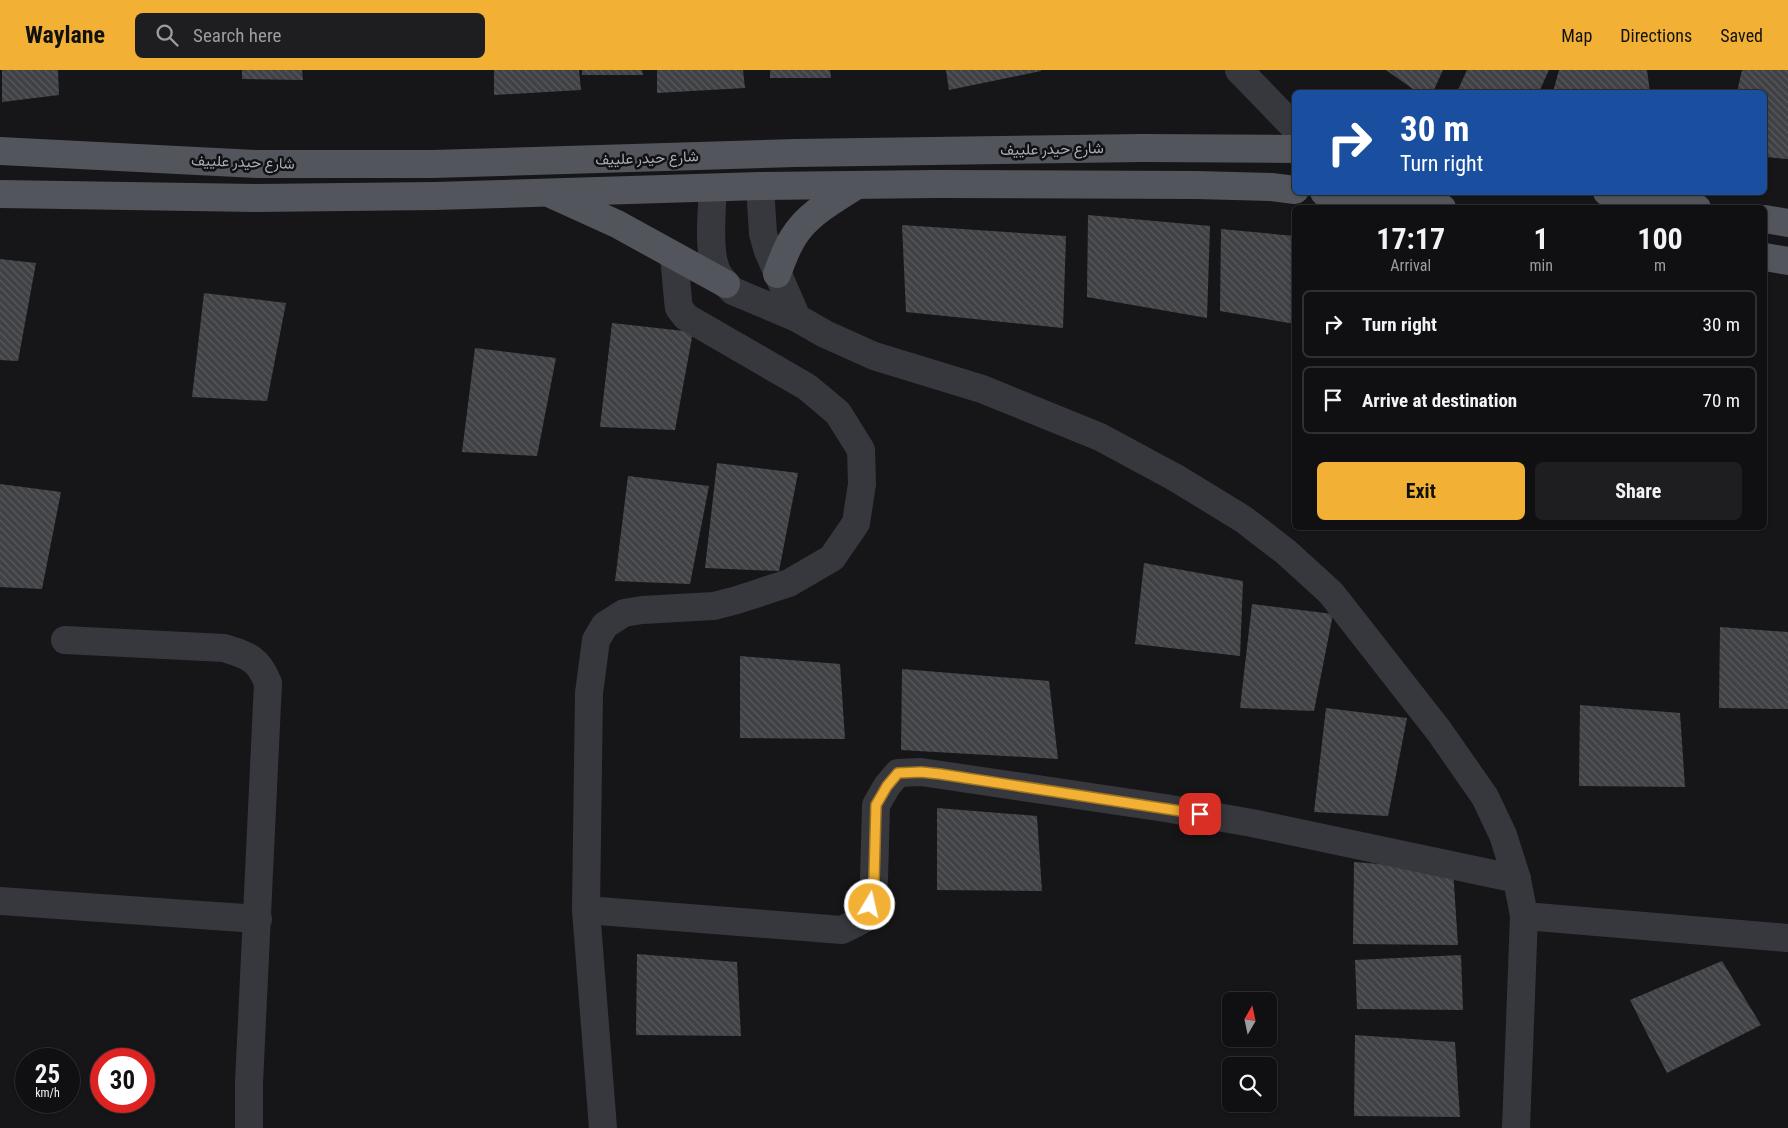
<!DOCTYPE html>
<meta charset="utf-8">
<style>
:root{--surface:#101012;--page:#1e1e20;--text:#f1f3f6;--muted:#9c9d9f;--line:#303032;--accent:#f2b134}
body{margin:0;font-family:"Roboto Condensed",Vazirmatn,sans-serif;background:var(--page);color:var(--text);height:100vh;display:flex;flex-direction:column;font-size:19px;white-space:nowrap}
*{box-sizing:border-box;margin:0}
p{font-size:16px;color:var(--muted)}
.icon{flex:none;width:28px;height:28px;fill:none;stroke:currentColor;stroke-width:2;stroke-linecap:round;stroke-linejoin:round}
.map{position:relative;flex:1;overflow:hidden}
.side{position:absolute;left:1292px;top:135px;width:475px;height:325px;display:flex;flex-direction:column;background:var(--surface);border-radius:8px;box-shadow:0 1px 4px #0004,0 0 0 1px var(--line)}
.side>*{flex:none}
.banner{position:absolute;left:1292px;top:20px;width:475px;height:105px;border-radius:8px;box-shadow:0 1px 4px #0004,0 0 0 1px var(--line);background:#1a4fa0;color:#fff;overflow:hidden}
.needle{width:32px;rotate:9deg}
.controls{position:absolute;left:1222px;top:922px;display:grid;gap:10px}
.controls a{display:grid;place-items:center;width:55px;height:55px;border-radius:8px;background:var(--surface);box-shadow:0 1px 4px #0004,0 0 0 1px var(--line);font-size:25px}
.speed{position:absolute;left:15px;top:978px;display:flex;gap:10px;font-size:25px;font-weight:700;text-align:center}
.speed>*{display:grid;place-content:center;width:65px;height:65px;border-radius:50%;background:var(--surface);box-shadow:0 1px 4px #0004,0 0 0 1px var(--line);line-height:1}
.speed small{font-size:12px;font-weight:400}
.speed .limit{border:8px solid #d22;background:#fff;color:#111}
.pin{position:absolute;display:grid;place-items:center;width:42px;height:42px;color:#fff;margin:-21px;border-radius:10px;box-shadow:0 2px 8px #0006}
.me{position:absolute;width:55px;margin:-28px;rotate:9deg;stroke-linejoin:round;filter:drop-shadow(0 0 4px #0008)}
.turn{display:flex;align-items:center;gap:18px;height:105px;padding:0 25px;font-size:22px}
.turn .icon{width:65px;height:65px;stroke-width:2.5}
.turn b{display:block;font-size:35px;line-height:42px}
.eta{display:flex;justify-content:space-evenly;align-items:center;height:85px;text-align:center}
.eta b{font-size:30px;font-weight:700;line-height:35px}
.button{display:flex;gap:10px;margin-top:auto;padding:10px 25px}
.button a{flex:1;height:58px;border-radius:8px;background:var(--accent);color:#111;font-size:20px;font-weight:700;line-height:58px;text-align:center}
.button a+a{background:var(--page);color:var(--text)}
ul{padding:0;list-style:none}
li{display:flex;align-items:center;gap:15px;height:68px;margin:0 10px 8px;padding:0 15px;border:2px solid var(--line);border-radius:8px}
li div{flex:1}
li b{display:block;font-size:19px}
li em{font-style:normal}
header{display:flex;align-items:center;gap:30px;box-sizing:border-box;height:70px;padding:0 25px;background:var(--accent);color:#111}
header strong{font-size:24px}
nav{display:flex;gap:28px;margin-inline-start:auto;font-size:18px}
.search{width:350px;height:45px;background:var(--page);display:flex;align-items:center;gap:12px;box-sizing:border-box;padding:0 18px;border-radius:8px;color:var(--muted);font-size:19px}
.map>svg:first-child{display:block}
.building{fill:url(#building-back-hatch)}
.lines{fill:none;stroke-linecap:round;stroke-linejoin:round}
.minor{stroke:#37383d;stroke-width:28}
.major{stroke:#53555c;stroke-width:28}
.route-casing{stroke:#9d7322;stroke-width:12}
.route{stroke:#f2b134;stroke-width:9}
.labels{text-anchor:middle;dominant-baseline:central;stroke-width:5;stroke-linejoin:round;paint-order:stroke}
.street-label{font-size:15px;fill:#a8adb8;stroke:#111113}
</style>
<header>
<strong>Waylane</strong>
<div class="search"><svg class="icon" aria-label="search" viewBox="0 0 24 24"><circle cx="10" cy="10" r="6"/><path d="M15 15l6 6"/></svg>Search here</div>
<nav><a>Map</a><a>Directions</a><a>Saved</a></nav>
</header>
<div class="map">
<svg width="1788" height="1058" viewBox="0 0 1788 1058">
<defs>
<pattern id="building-back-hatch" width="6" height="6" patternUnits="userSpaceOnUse" patternTransform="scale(1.25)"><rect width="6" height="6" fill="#404145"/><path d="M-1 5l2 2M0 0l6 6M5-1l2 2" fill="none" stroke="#595a5e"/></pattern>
</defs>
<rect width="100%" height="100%" fill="#161618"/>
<g class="building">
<path d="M2 0H58L59 25 2 32Z"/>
<path d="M242 0H302L303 10 242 9Z"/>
<path d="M494 0H579L581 20 494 25Z"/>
<path d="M582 0H642L643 5H582Z"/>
<path d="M657 0H743L745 18 657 23Z"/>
<path d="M770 0H830L831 8H770Z"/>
<path d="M946 0H1041V1L949 20Z"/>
<path d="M1386 0H1443L1433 22H1417Z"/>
<path d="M1467 0H1549L1539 22H1457Z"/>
<path d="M1559 0H1647L1650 22H1553Z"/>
<path d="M1742 0H1788V89L1765 87V22H1737Z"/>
<path d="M1088 145 1210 156 1207 248 1087 227Z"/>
<path d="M902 155 1066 166 1063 258 906 242Z"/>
<path d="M1221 159 1295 166V254L1220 241Z"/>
<path d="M0 189 36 193 18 291 0 290Z"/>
<path d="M204 223 286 233 267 331 192 327Z"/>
<path d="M612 253 693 262 675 360 600 357Z"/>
<path d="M475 278 556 288 537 386 462 382Z"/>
<path d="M717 393 798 403 779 501 705 498Z"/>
<path d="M628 406 709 416 690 514 615 511Z"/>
<path d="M0 414 61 422 42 519 0 517Z"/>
<path d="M1144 493 1243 511 1240 586 1135 574Z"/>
<path d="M1252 534 1333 544 1314 641 1240 638Z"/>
<path d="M1720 557 1788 562V639L1719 638Z"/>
<path d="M740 586 840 594 845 669 740 668Z"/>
<path d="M902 599 1049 611 1058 689 901 680Z"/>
<path d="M1580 635 1680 643 1685 717 1579 716Z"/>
<path d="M1326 638 1407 648 1388 746 1314 742Z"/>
<path d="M937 738 1037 746 1042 821 937 820Z"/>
<path d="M1354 792 1453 800 1458 875 1353 874Z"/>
<path d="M637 884 737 892 741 966 636 965Z"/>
<path d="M1461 885 1463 940 1357 939 1355 890Z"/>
<path d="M1722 891 1761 955 1667 1003 1630 930Z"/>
<path d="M1355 965 1455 972 1460 1047 1354 1046Z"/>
</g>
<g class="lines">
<g class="minor">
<path d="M1239 0 1295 58"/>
<path d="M760 116 763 164 768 181 797 248"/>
<path d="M713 118C712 139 708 177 715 196 717 205 726 214 733 221L797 248 825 264 874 286 982 319 1100 367 1176 408 1243 449 1286 482 1331 523 1439 661 1485 727 1503 765 1517 809 1524 846 1516 1058"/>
<path d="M65 570 224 578C249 586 258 588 268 613L249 1013V1058"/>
<path d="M0 831 258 849"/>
<path d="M586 840 842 860 860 851 870 835 874 810 876 735 887 716 898 703 921 702 1165 738 1252 753 1517 809"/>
<path d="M1524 846 1788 868"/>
<path d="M603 1058 586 840 589 623 596 570 605 555 624 543 642 540 714 536 737 530 789 513 832 488 856 453 862 414 861 380 838 343 807 317 686 247 679 238 678 230 674 186"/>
</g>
<g class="major">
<path d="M0 81 257 94H432L795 83 1142 78 1295 79"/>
<path d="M1324 122 1442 138"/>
<path d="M1607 122 1697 138"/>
<path d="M0 124 256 128 435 126 760 116 936 114 1196 115 1271 117 1295 120"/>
<path d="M553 125 617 154 726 214"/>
<path d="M1765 149 1788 153"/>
<path d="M1765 187 1788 191"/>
<path d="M777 204C783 188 789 171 800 158 815 140 837 128 857 115"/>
</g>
</g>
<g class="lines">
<g class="route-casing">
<path id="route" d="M870 835 874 810 876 735 887 716 898 703 921 702 940 704 1200 744"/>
</g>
<use href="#route" class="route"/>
</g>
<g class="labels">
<g class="street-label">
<text transform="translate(1052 79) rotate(-1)">شارع حيدر علييف</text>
<text transform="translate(647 88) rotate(-2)">شارع حيدر علييف</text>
<text transform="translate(243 92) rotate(2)">شارع حيدر علييف</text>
</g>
</g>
</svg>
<div class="controls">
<a><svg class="needle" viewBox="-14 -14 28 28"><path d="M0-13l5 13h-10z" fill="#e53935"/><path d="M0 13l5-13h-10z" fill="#9c9d9f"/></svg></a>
<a><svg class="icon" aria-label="search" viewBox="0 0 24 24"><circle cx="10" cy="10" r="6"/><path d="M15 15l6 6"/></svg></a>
</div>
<div class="speed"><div>25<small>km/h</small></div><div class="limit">30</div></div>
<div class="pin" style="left:1200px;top:744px;background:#d93025"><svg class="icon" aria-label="arrive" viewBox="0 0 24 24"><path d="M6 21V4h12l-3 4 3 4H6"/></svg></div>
<svg class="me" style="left:870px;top:835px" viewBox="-20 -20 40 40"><circle r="17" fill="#f2b134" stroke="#fff" stroke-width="3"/><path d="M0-11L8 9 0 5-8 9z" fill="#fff"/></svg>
<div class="banner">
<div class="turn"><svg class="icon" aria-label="right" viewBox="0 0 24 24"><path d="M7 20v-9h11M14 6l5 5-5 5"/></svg><div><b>30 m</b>Turn right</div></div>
</div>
<section class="side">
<div class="eta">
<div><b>17:17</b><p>Arrival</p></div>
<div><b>1</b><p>min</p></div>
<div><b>100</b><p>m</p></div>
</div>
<ul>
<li><svg class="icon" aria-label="right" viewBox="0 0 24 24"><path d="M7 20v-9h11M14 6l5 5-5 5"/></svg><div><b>Turn right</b></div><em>30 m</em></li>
<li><svg class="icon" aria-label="arrive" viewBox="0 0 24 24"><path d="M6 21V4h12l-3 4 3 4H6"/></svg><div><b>Arrive at destination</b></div><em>70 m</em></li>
</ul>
<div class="button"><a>Exit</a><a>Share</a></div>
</section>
</div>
